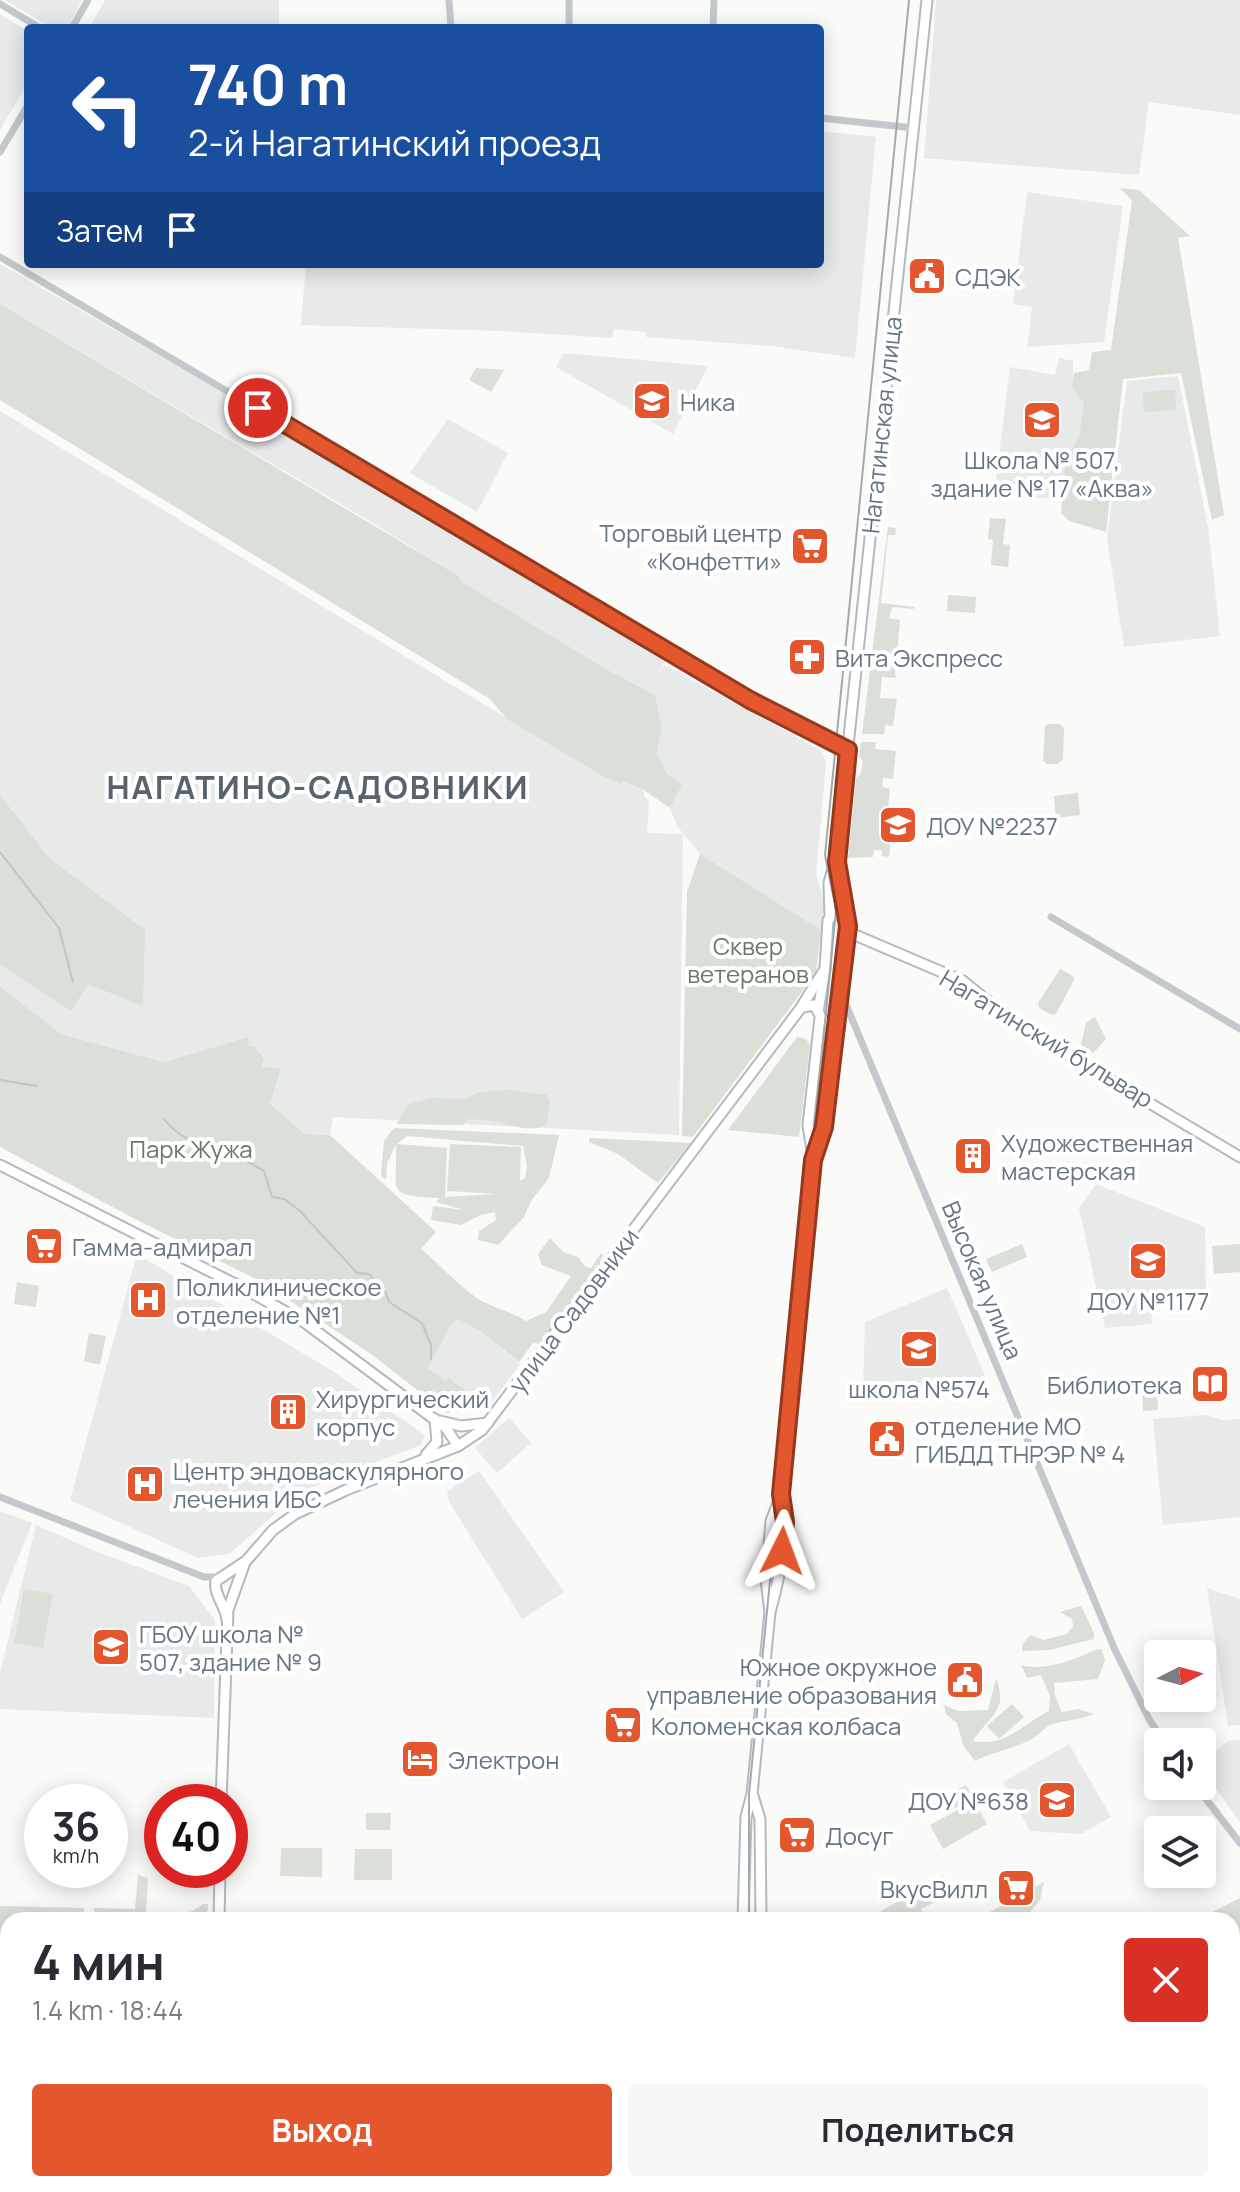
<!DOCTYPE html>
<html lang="ru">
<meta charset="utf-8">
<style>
:root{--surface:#fff;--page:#f7f7f7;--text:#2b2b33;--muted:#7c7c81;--accent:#e4572e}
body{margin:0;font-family:Manrope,sans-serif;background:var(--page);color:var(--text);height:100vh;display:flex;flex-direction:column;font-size:30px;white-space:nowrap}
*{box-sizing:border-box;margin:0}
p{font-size:26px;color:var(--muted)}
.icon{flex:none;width:44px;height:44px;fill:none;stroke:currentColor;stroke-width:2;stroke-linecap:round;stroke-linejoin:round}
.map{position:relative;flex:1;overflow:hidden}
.drawer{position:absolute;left:0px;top:1912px;width:1240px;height:280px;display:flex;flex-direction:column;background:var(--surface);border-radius:24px 24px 0 0;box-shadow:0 4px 20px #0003}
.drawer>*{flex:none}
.guide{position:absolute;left:24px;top:24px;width:800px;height:244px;border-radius:8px;box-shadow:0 4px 20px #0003;background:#1a4fa0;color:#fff;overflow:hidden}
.needle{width:52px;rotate:84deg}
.controls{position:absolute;left:1144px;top:1640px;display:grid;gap:16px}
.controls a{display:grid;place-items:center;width:72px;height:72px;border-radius:8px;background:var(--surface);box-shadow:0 4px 20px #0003;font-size:40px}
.speed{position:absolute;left:24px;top:1784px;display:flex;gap:16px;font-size:40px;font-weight:700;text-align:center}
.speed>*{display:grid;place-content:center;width:104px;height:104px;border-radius:50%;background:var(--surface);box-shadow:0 4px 20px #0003;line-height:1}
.speed small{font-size:20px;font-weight:400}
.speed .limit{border:12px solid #d22;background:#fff;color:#111}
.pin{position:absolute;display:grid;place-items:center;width:68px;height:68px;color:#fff;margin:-34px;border:4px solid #fff;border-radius:50%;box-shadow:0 2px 8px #0007}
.me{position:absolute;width:88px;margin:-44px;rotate:3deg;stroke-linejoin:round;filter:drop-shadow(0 0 6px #0008)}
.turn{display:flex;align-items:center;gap:28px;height:168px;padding:0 32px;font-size:36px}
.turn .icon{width:104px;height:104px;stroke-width:2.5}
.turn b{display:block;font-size:56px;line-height:68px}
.then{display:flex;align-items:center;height:76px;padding:0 32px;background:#0003;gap:16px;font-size:30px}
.round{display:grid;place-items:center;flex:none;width:84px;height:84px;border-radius:8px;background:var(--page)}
.head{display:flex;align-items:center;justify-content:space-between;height:136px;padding:0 32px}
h1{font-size:48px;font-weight:700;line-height:60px}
.primary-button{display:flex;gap:16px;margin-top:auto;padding:16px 32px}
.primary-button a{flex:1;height:92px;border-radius:8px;background:var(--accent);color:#fff;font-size:32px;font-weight:700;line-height:92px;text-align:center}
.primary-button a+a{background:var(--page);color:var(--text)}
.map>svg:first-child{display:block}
.built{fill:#e8e9e9}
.green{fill:#dadfd7;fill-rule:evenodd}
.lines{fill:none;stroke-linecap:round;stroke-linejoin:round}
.stream{stroke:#bbc7cb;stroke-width:2}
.secondary-casing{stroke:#b3babf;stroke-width:13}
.primary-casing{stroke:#b5babe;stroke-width:14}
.street{stroke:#c3c8cc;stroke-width:7}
.secondary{stroke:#fff;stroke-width:9}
.primary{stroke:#fff;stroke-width:10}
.tram{stroke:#a2aab0;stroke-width:2}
.route-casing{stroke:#94391e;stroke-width:20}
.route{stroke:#e4572e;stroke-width:14}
.labels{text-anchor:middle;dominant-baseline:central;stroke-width:8;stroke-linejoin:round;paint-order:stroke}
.poi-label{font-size:24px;fill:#657683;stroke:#fff;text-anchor:start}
.street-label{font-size:24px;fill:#657683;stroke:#fff}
.park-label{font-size:24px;fill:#687a64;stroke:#fff}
.district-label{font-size:32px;font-weight:bold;letter-spacing:2px;fill:#57646e;stroke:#fff}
</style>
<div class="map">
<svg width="1240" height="2192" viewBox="0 0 1240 2192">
<rect width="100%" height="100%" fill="#fafaf8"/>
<g class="built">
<path d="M5 0H82L69 26 65 28H52Z"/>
<path d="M105 0H279V28H89Z"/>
<path d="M936 0H1240V115L1149 102 1139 175 924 158Z"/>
<path d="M0 14 28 31V82L0 130Z"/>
<path d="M820 131 876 137 855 358 771 346 646 337V332L614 329 612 338 501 331 301 325 306 264H820Z"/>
<path d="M1027 192 1123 206 1104 342 1027 347 1032 307 1013 304Z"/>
<path d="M0 264 183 369 666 659 658 674 665 665 822 751 826 764 816 874 824 902 821 930 700 854 677 826 670 808 682 785 667 775 657 753 662 727 655 695 608 670 462 582 459 576 371 522 0 304Z"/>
<path d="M564 353 708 366 673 434 556 367Z"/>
<path d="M1059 358 1073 361V388L1084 403 1079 436 1066 461 1062 499 994 496 1010 367 1055 375Z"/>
<path d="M1178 376 1208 527 1220 636 1124 647 1107 538 1127 381Z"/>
<path d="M0 411 604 777 622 781 644 790V796L649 802 647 833 683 834 679 1135 333 1117 330 1135 305 1134 270 1104 281 1069 250 1066 248 1037 165 1062 61 1034 0 988Z"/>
<path d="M448 419 508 453 477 512 410 473Z"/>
<path d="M1096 1184 1205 1227 1206 1294 1151 1297 1152 1324 1105 1328 1079 1208Z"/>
<path d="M137 1254 331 1370 425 1435 421 1445 323 1482 284 1506 229 1554 198 1558 70 1500Z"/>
<path d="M947 1288 985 1375 952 1389 863 1390 865 1322Z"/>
<path d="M458 1318 482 1332 520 1364 489 1407 450 1378 446 1382 428 1368 451 1325Z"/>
<path d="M1205 1415 1223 1420 1240 1419V1517L1163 1525 1153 1419Z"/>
<path d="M509 1418 531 1443 497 1473 475 1448Z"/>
<path d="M479 1471 564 1592 522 1619 449 1502 447 1491Z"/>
<path d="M0 1511 32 1523 0 1604Z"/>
<path d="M36 1525 90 1549 189 1586 215 1620 214 1718 0 1709V1673Z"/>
<path d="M1207 1588 1240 1599V1725L1228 1726Z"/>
<path d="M1240 1740V1822L1202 1769V1762L1228 1741Z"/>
<path d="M1069 1744 1111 1817 1081 1834 1030 1831 1003 1782Z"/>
</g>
<g class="green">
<path d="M1120 188 1139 190 1190 236 1178 238 1224 515 1212 520 1181 373 1123 379 1106 532 1069 521 1061 513 1066 461 1079 436 1084 403 1072 388 1074 373 1089 370 1092 352 1111 350 1132 201Z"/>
<path d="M0 304 459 576 462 582 608 670 655 695 662 727 657 753 667 774 682 785 670 808 644 790 622 781 621 784 604 777 507 719 490 699 0 400Z"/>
<path d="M476 368 504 370 491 392 469 380Z"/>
<path d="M1175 390 1176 410 1144 412 1143 392Z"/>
<path d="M990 518 1006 519 1003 544 1010 545 1008 567 991 565 993 540 988 539Z"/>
<path d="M888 527 896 528 895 535H888L881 603 915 607 913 609 892 607 889 618 900 620 895 674 897 678 882 677 880 698 897 699 893 726 885 725 884 734H862Z"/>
<path d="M948 595 976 597 975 613 947 611Z"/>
<path d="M1048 724H1059L1064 728 1063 759 1058 764H1046L1043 760 1045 726Z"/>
<path d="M861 742H876L875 749 896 751 893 779 883 778 882 787 890 789 886 827 892 828 889 857 882 856V850H874L873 857 848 858 856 779 861 773 863 761 859 757Z"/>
<path d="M1078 793 1080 815 1056 818 1054 796Z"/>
<path d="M0 795 49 858 145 930 143 1006 88 984 71 1011 0 964Z"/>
<path d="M700 854 821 930 816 973 693 1137 682 1136 687 892Z"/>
<path d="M1060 969 1073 976 1074 980 1056 1014 1052 1015 1039 1008 1038 1003Z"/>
<path d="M0 987 61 1034 164 1062 248 1037 249 1047 254 1046 264 1059 261 1067 281 1068 270 1104 305 1134 330 1135 436 1232 421 1249C439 1264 455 1282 474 1296 490 1308 510 1310 526 1321L546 1312 571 1276 542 1265 538 1254 550 1238 563 1252 578 1257 586 1267 591 1268 601 1253 603 1255 598 1267 540 1344 533 1343 519 1362 482 1332 458 1319 451 1325 428 1368 445 1381 449 1378 489 1407 447 1413 371 1354 260 1281 137 1220 0 1147Z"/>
<path d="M1095 1017 1106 1039 1093 1053 1081 1045 1086 1023Z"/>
<path d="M797 1037 806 1039 810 1045 799 1137 728 1130Z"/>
<path d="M510 1090 547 1095 550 1102 546 1126C525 1133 508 1123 487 1120 480 1119 473 1120 467 1119L463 1125 397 1124 407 1105 431 1098 466 1099 479 1092Z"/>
<path d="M394 1128 559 1135 549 1178 531 1201 524 1217 498 1245 478 1240 479 1231 496 1220 495 1212 481 1215 461 1225 431 1220 433 1206 464 1210 436 1202 440 1198C383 1195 398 1193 396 1144L387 1163 386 1180 381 1176 384 1141ZM407 1136 523 1146 527 1166 525 1178 520 1181 521 1147 450 1144 447 1191 498 1194 445 1197 447 1148 397 1144Z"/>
<path d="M589 1138 691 1143 658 1183 618 1154 589 1142Z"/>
<path d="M1022 1244 1027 1257 992 1272 986 1259Z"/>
<path d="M1240 1244V1272L1214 1274 1212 1246Z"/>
<path d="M17 1282 39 1286 36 1307 14 1304Z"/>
<path d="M89 1333 106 1336 100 1365 84 1361Z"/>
<path d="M1156 1380 1158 1410 1143 1411 1142 1381Z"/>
<path d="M24 1589 53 1594 43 1648 14 1643Z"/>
<path d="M1081 1606 1094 1633V1639L1050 1650 1022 1651 1023 1643 1031 1635 1043 1640 1067 1634 1073 1626 1072 1619 1060 1612Z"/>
<path d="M1098 1649 1102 1650 1105 1660 1098 1679 1054 1683 1055 1696 1062 1712 1078 1709 1094 1714C1080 1720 1064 1720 1050 1725 1044 1728 1040 1734 1035 1737 1016 1749 994 1751 975 1761L963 1745 957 1723 946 1714 944 1705 958 1711 988 1710 996 1678C1009 1712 989 1715 973 1741 1007 1747 1021 1725 1049 1711L1050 1696 1041 1675 1027 1678 1021 1665C1046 1672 1075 1659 1098 1649Z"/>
<path d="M1012 1704 1024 1717 999 1739 987 1726Z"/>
<path d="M966 1785 973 1797 950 1811 945 1810 940 1799Z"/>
<path d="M974 1801 987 1824 943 1849 930 1825Z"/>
<path d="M366 1813H391L390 1830H366Z"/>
<path d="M281 1848H322V1877L280 1876Z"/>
<path d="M355 1849H392V1880H354Z"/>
<path d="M138 1875 148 1878 146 1914C168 1915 186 1918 203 1904H208L207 1920H94V1908L135 1909Z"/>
<path d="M943 1876 952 1893 921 1909 927 1920H865Z"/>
<path d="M1044 1882 1040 1900 1023 1920H975Z"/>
<path d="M1240 1898V1943L1232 1945V1920H1197Z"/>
<path d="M0 1906 84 1908 83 1920H8V1936H0Z"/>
<path d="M233 1915 499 1920H233Z"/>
<path d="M0 2047H8V2184H234L236 2192H0Z"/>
<path d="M649 2184H729V2190H653Z"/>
</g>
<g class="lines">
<g class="stream">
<path d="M0 852 59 928 73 982"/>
<path d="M0 1080 37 1086"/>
<path d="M164 1119C182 1142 204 1145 230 1154 242 1157 253 1165 264 1171L272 1197 284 1199 300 1211 357 1273 369 1274 386 1293 389 1302 422 1323 431 1345V1359"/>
</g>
<g class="secondary-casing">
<g id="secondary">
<path d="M830 918 829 883 835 861"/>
<path d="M847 919 838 872 837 850 927 0"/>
<path d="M848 932 963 981 995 1007 1052 1045 1240 1157"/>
<path d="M803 1007 814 1005 824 1022 831 1023 838 1017 848 926C848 917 843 915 835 914L828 920 825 969 818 1012"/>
<path d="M813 1157 808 1125 820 1018"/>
<path d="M0 1165 245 1289 304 1322 446 1428 458 1446"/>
<path d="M440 1421 461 1426 488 1423"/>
<path d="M426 1455 437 1442 435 1419"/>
<path d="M770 1612C781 1574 788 1533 781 1494L813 1160 824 1127 836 1020"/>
<path d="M227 1620C226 1606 213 1594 216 1581L246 1561 273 1530 295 1514 346 1490 458 1446 482 1430 800 1009 825 969"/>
<path d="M753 1796 760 1819 761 1920"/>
<path d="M221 1802 228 1610 244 1565"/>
<path d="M219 1920 220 1870"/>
<path d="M743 1920 746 1817 752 1794 770 1612 766 1580 771 1521 781 1495"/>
<path d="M1232 1960 1240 1959"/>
<path d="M1232 2050H1240"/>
<path d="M748 2184 749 2192"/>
<path d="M759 2184V2192"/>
<path d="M974 2184 979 2192"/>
<path d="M988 2184 993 2192"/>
</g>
</g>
<g class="primary-casing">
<g id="primary">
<path d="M0 1956H8"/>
<path d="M1232 1994 1240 1995"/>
<path d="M0 2018H8"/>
<path d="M1232 2020 1240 2018"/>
</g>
</g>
<g class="street">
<path d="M449 0 451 28"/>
<path d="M0 4 40 28"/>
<path d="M72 28 88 0"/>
<path d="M569 28V0"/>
<path d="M713 28 714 0"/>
<path d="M820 118 913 128"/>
<path d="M0 152 28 105"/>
<path d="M0 257 750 700 848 750"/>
<path d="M1051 917 1240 1029"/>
<path d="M842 995 1115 1650 1149 1719 1164 1742"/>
<path d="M0 1497 204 1577H220"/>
<path d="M1196 1786 1240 1843"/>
<path d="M1232 2114 1236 2155"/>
</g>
<use href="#secondary" class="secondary"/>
<use href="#primary" class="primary"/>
<g class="tram">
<path d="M749 1920V1794L836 910 825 855 909 0"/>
<path d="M983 2184 988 2192"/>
</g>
</g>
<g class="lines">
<g class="route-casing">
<path id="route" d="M258 408 750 700 848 750 837 862 848 926 824 1127 813 1160 781 1494 785 1522 782 1551"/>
</g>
<use href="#route" class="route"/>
</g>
<defs>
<g id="civic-square" transform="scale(2)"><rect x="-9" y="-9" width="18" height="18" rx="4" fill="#e4572e" stroke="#fff"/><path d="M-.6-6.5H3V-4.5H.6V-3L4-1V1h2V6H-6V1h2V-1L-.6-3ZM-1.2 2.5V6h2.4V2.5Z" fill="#fff"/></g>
<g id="school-square" transform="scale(2)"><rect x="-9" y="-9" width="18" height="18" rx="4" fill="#e4572e" stroke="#fff"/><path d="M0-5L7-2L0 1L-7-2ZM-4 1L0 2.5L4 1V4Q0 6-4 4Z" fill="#fff"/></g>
<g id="supermarket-square" transform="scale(2)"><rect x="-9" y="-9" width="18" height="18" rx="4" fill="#e4572e" stroke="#fff"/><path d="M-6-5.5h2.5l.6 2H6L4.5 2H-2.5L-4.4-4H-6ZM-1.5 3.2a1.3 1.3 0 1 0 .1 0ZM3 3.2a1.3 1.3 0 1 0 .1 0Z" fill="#fff"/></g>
<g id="pharmacy-square" transform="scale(2)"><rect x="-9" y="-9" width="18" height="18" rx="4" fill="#e4572e" stroke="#fff"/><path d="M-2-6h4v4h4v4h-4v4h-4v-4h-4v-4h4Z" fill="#fff"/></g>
<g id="building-square" transform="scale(2)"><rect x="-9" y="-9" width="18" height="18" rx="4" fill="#e4572e" stroke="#fff"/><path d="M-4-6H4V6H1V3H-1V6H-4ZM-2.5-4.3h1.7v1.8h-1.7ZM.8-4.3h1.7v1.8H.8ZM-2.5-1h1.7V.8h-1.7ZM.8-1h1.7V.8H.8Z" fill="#fff"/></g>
<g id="hospital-square" transform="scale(2)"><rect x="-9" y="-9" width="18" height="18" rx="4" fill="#e4572e" stroke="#fff"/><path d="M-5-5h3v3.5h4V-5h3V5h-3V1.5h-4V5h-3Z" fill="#fff"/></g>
<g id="library-square" transform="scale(2)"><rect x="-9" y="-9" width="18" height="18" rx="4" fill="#e4572e" stroke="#fff"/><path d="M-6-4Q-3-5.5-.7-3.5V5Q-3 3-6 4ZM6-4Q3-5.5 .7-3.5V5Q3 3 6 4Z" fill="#fff"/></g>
<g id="hotel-square" transform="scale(2)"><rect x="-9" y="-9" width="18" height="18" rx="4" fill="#e4572e" stroke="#fff"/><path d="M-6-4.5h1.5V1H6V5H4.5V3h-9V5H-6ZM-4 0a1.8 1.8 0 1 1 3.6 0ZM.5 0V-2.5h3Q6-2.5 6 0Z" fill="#fff"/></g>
</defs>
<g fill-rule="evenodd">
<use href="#civic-square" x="927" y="276"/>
<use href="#school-square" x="652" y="401"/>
<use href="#school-square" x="1042" y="420"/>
<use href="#supermarket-square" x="810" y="546"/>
<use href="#pharmacy-square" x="807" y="657"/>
<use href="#school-square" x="898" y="825"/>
<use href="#building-square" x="973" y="1156"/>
<use href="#supermarket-square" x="44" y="1246"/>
<use href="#school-square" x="1148" y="1261"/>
<use href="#hospital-square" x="148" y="1300"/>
<use href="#school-square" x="919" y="1349"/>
<use href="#library-square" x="1210" y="1384"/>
<use href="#building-square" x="288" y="1412"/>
<use href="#civic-square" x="887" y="1439"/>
<use href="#hospital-square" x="145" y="1484"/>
<use href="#school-square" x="111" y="1647"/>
<use href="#civic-square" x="965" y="1680"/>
<use href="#supermarket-square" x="623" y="1725"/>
<use href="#hotel-square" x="420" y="1759"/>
<use href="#school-square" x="1057" y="1800"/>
<use href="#supermarket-square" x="797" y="1835"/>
<use href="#supermarket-square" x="1016" y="1888"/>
</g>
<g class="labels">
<g class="poi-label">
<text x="955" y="276">СДЭК</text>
<text x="680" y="401">Ника</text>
<text x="1042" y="459" text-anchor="middle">Школа № 507,<tspan x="1042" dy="28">здание № 17 «Аква»</tspan></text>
<text x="782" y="532" text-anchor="end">Торговый центр<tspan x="782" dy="28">«Конфетти»</tspan></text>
<text x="835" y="657">Вита Экспресс</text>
<text x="926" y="825">ДОУ №2237</text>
<text x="1001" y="1142">Художественная<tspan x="1001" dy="28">мастерская</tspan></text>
<text x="72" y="1246">Гамма-адмирал</text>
<text x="176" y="1286">Поликлиническое<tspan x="176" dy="28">отделение №1</tspan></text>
<text x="1148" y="1300" text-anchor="middle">ДОУ №1177</text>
<text x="1182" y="1384" text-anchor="end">Библиотека</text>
<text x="919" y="1388" text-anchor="middle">школа №574</text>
<text x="316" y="1398">Хирургический<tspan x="316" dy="28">корпус</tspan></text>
<text x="915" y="1425">отделение МО<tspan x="915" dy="28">ГИБДД ТНРЭР № 4</tspan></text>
<text x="173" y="1470">Центр эндоваскулярного<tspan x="173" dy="28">лечения ИБС</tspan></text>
<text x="139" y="1633">ГБОУ школа №<tspan x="139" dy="28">507, здание № 9</tspan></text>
<text x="937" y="1666" text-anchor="end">Южное окружное<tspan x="937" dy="28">управление образования</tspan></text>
<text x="651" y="1725">Коломенская колбаса</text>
<text x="448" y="1759">Электрон</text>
<text x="1029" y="1800" text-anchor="end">ДОУ №638</text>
<text x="825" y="1835">Досуг</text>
<text x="988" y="1888" text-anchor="end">ВкусВилл</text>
</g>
<g class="street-label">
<text transform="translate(881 425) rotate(-84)">Нагатинская улица</text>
<text transform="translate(1047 1038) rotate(31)">Нагатинский бульвар</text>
<text transform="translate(983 1280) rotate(67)">Высокая улица</text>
<text transform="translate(573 1310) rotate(-53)">улица Садовники</text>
</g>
<g class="park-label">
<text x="748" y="945">Сквер<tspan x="748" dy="28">ветеранов</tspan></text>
<text x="191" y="1148">Парк Жужа</text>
</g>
<g class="district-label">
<text x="318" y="787">НАГАТИНО-САДОВНИКИ</text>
</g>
</g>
</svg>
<div class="controls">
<a><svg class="needle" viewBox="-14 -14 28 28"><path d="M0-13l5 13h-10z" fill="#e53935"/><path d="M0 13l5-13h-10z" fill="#7c7c81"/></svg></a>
<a><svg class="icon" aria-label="sound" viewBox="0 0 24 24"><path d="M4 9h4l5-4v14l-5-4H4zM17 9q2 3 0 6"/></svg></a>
<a><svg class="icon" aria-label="layers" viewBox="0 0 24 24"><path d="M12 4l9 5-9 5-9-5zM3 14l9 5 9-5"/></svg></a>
</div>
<div class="speed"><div>36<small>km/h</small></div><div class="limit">40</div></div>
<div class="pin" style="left:258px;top:408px;background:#d93025"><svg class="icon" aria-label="arrive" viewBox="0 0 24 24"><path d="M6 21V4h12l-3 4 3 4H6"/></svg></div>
<svg class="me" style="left:782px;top:1551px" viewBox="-20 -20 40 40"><path d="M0-17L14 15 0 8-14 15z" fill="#e4572e" stroke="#fff" stroke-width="4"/></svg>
<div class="guide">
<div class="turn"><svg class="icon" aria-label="left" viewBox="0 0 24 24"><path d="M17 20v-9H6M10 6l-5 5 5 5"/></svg><div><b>740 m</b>2-й Нагатинский проезд</div></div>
<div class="then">Затем<svg class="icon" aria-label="arrive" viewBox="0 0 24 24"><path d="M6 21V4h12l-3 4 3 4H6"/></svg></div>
</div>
<section class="drawer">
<div class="head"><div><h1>4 мин</h1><p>1.4 km · 18:44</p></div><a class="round" style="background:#d93025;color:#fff"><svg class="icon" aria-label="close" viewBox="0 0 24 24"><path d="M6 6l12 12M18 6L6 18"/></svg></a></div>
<div class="primary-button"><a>Выход</a><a>Поделиться</a></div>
</section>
</div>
